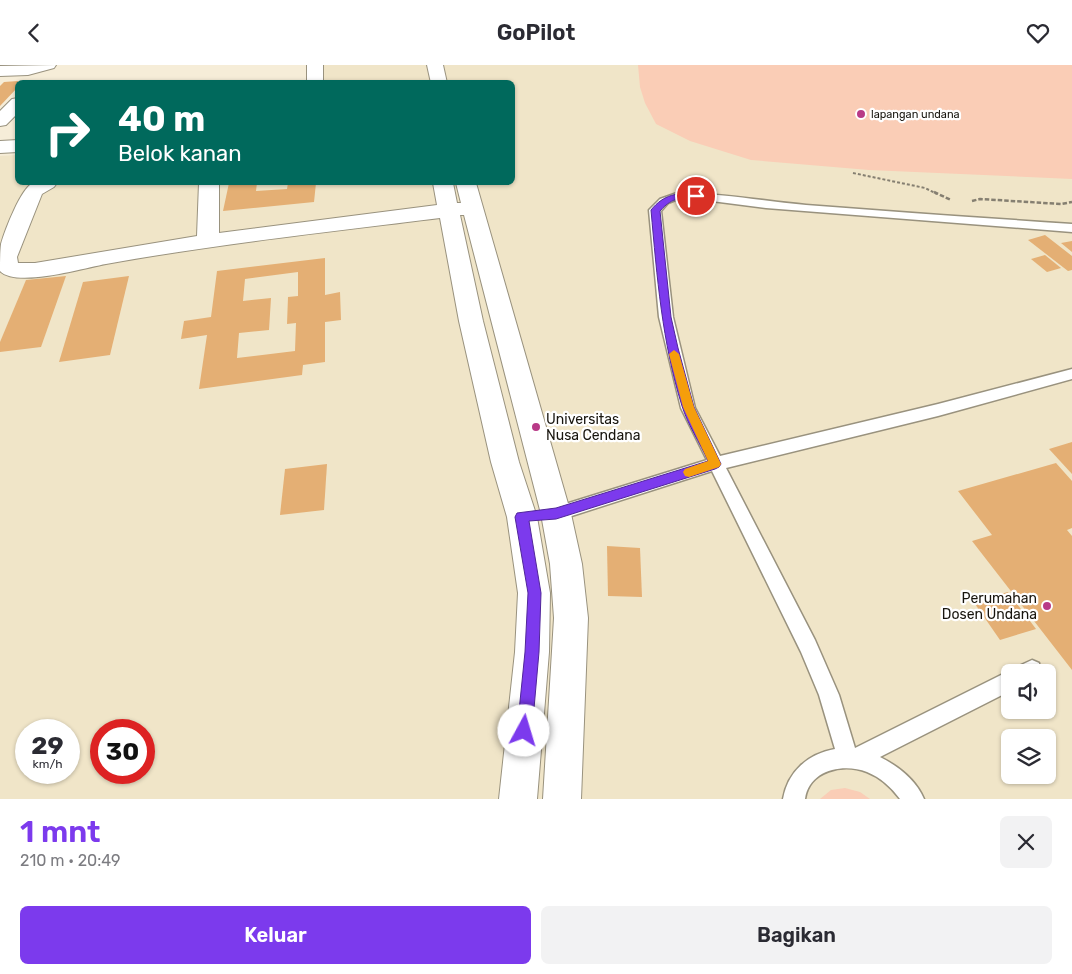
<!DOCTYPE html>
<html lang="id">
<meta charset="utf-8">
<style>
:root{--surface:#fff;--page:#f2f2f3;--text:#2b2b33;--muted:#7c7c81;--accent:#7c3aed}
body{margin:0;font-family:Rubik,sans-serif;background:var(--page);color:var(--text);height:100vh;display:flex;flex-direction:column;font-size:19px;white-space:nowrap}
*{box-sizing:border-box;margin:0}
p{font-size:16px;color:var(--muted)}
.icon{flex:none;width:28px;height:28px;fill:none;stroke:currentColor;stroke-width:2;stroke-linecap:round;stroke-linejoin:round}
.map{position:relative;height:734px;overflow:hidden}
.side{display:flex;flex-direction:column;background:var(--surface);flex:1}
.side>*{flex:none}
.guide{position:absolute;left:15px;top:15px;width:500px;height:105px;border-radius:8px;box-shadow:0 1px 4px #0004;background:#00695c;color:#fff;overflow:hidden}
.controls{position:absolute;left:1001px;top:599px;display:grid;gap:10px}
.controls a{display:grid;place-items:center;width:55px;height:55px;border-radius:8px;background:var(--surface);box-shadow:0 1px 4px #0004;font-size:25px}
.speed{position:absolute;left:15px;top:654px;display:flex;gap:10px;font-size:25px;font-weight:700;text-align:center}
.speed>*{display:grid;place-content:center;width:65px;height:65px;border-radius:50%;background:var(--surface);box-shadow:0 1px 4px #0004;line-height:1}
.speed small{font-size:12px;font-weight:400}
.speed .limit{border:8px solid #d22;background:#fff;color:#111}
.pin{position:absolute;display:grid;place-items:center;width:42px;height:42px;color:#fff;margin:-21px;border:2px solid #fff;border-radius:50%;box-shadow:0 1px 5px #0007}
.me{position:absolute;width:55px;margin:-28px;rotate:6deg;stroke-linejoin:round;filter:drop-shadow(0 0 4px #0008)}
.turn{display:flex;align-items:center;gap:18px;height:105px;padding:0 20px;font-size:22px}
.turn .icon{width:65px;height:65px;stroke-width:2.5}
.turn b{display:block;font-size:35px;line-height:42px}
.round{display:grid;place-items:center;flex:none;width:52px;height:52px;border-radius:8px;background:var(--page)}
.head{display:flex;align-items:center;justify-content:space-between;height:85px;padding:0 20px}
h1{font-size:30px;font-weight:600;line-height:38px;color:var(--accent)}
.primary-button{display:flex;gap:10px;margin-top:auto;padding:10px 20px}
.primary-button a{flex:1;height:58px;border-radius:8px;background:var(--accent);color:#fff;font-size:20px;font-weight:600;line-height:58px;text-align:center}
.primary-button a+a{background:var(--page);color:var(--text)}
header{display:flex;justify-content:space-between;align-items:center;height:65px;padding:0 20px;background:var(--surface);font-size:22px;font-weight:600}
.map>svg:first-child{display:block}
.built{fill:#f0e5c8;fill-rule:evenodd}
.green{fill:#facdb6}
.building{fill:#e4af74;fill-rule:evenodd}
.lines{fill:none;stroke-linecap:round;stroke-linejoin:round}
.lane-casing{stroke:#99927e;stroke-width:3}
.street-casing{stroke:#99927e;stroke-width:2}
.path-far1{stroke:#857f71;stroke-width:2;stroke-dasharray:3 2;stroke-linecap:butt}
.path{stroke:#857f71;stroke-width:2.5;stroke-dasharray:4.5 2;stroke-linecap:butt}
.lane{fill:#fff;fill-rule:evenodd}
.street{fill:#fff;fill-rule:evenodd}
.route{fill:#7c3aed;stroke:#51269a}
.slow{fill:#f59e0b}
.poi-dot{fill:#b83a87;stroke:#fff;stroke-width:2}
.labels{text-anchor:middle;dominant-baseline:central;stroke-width:4.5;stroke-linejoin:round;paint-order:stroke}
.far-poi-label{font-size:11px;fill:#18150e;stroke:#fff;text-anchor:start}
.poi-label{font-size:14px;fill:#18150e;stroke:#fff;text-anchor:start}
</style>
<header><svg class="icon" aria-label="back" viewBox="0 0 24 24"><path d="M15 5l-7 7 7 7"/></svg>GoPilot<svg class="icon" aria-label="heart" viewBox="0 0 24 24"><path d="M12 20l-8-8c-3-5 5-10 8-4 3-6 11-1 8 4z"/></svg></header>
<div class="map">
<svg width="1072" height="734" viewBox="0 0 1072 734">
<rect width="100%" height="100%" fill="#f6edd8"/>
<path class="built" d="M323 0H1072V734H0V91L17 90 18 118H512V18L323 17ZM1010 608H1048V645H1010ZM26 665H69V708H26ZM101 665H144V708H101ZM1010 672H1048V710H1010Z"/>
<g class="green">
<path d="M638 0H1072V114L869 105 751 95 690 76 656 59 645 38 640 22Z"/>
<path d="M845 723 860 727 870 734H820L831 725Z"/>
</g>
<g class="building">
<path d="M18 16V22L0 41V21L4 17Z"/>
<path d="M229 118H257L256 126 287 124 288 118H316L314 137 223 146Z"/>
<path d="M1045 170 1072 191V205L1068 206 1028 175Z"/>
<path d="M1072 176V187L1061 178Z"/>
<path d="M1045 190 1061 203 1047 207 1031 194Z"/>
<path d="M325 193V230L340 227 341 255 325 257V297L303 300 302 310 199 324 207 270 181 274 184 256 211 252 217 206ZM298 207V231L288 232 287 259 296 258 295 286 237 293 239 268 269 265 271 233 243 236 245 214Z"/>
<path d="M66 211 41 282 0 287V277L26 215Z"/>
<path d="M129 211 110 290 59 297 83 217Z"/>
<path d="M1072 377V409L1049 384Z"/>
<path d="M1056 398 1072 416V463L1067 465 1072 471V605L972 476 992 470 958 426Z"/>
<path d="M327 399 324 445 280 450 285 404Z"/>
<path d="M607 481 640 483 642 532 608 531Z"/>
<path d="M1008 527 1036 564 1000 575 973 536Z"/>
</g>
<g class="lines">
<g class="lane-casing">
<g id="lane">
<path d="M677 128C720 128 763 136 806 140 895 147 983 153 1072 159V167L766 143 696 134H678L668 138 661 146 673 252 695 343 720 391 938 339 1072 304V314L938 351 726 403 815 575 839 630 855 683 1003 609 1010 606 1013 608H1010V626L880 692C898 701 916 715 924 734H900C892 723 880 712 867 707 843 698 809 705 805 734H783C788 706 808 689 835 684L819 630 801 587 712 406 556 456 550 454 548 449 550 444 556 442 707 395 681 343 659 252 649 145 660 134Z"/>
<path d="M1032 595 1039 598 1040 608H1017L1019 601Z"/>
</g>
</g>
<g class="street-casing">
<g id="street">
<path d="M56 0 54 3 28 10 0 11V1Z"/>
<rect x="307" y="0" width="16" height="18"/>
<path d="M427 0H443L447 18H431Z"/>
<path d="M18 33V48L6 60 0 61V46L12 34Z"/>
<path d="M18 75V87L0 88V76Z"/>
<path d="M33 118H57L54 122 42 129 17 192 18 198H35L197 171 199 118H219V168L437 140 433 118H453L457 138H461L456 118H476L571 449 582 499 588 553 581 734H543L554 553 550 499 541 449 464 150H460L483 256 519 397 537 452 550 528 549 587 537 734H499L515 587 518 528 507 452 491 397 459 256 440 153C328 167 217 179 106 199 84 203 16 223 0 206 0 198 0 187 1 179 5 165 21 123 33 118Z"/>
</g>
</g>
<path class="path-far1" d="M853 108 925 123 937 129"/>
<g class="path">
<path d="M934 127 951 135"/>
<path d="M972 136 980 134 1061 139 1072 137"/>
</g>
<use href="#lane" class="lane"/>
<use href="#street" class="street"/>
</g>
<path class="route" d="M696 128 700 131 699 132C681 135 674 130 660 146L671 252 678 283 694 342 721 399 719 402 715 404 556 454 529 456 541 528 539 587 532 666 530 671 524 674 519 671 517 666 525 587 528 528 515 452 517 448 556 443 708 396C700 378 688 360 682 341 662 277 657 212 651 145 664 129 677 128 696 128Z"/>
<path class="slow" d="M674 285 679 289 694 342 721 399 719 402 689 412 685 411 683 407 685 404 708 396 683 342 669 289Z"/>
<g class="poi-dot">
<circle cx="861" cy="49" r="5"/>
<circle cx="536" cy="362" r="5"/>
<circle cx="1047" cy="541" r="5"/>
</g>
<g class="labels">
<g class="far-poi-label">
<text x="871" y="49">lapangan undana</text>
</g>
<g class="poi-label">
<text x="546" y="354">Universitas<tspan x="546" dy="16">Nusa Cendana</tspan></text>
<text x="1037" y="533" text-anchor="end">Perumahan<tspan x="1037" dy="16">Dosen Undana</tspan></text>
</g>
</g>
</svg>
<div class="controls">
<a><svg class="icon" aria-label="sound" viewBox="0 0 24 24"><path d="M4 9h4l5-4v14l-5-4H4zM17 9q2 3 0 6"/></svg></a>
<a><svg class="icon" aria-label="layers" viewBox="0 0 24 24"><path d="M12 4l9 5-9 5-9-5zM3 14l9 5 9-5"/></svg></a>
</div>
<div class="speed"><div>29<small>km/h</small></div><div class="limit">30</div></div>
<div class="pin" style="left:696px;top:131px;background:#d93025"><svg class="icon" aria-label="arrive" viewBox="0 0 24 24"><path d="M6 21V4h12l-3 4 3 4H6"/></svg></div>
<svg class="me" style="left:524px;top:666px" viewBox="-20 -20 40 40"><circle r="19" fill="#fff"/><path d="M0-13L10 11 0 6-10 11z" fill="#7c3aed"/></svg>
<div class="guide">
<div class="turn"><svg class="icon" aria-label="right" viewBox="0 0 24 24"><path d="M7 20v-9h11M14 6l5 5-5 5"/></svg><div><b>40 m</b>Belok kanan</div></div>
</div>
</div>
<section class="side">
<div class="head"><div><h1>1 mnt</h1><p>210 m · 20:49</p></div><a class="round"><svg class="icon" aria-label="close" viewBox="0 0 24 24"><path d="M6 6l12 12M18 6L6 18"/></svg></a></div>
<div class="primary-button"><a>Keluar</a><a>Bagikan</a></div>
</section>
